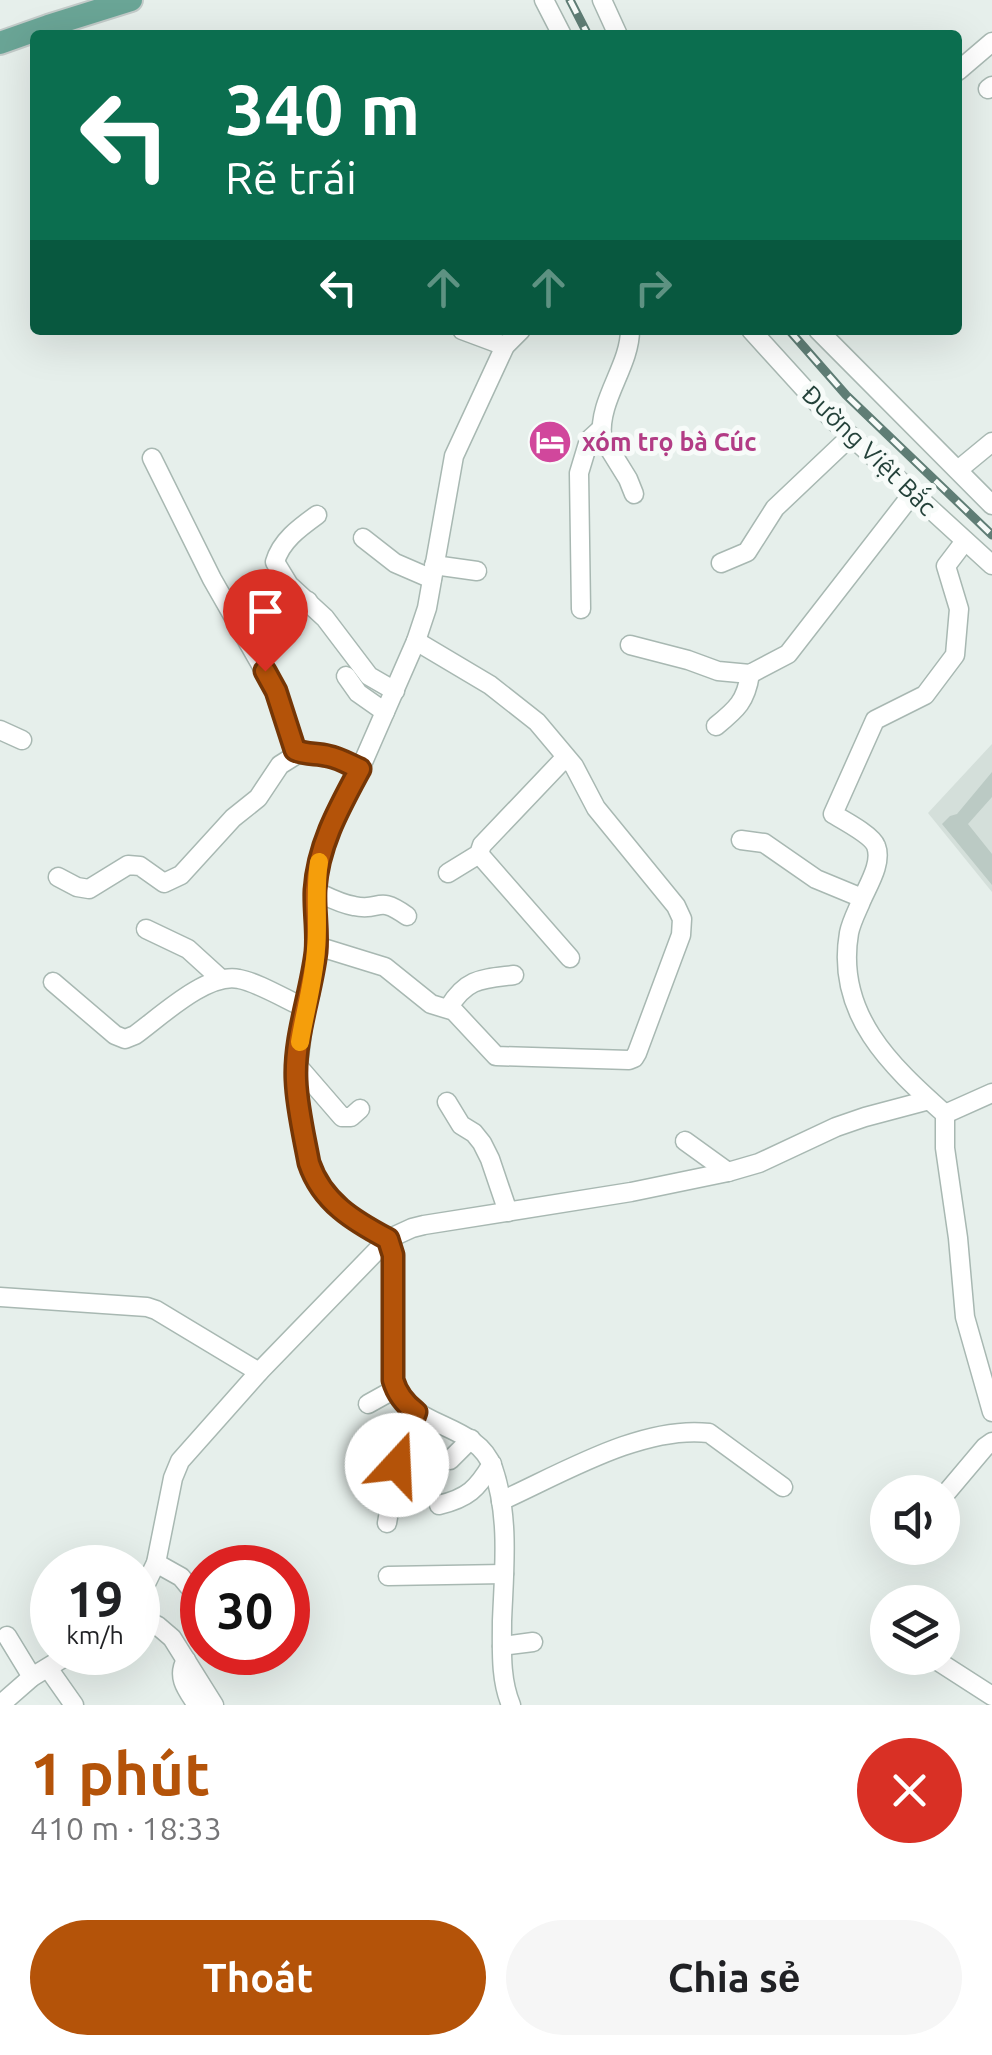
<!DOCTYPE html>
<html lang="vi">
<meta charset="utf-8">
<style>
:root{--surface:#fff;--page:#f6f6f6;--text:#202124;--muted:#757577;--accent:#b45309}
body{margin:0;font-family:Ubuntu,sans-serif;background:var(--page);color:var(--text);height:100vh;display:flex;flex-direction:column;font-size:38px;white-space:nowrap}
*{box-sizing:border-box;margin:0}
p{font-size:32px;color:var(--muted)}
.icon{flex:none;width:55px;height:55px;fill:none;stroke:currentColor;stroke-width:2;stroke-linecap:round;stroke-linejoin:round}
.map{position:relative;height:1705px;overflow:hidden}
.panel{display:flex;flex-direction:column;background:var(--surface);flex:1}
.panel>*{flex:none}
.top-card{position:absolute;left:30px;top:30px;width:932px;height:305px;border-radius:10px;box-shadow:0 10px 40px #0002;background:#0b6e4f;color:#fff;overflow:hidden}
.tools{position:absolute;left:870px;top:1475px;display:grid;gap:20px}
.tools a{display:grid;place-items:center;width:90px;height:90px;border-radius:50%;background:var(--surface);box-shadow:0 10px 40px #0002;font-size:50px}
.speed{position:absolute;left:30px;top:1545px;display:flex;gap:20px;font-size:50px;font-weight:700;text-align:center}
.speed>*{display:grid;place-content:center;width:130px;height:130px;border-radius:50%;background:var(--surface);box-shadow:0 10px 40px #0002;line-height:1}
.speed small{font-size:25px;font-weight:400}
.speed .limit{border:15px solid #d22;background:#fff;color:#111}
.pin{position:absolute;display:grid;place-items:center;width:85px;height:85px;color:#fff;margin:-102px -42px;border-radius:50% 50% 50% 0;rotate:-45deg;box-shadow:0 0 10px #0007}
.pin .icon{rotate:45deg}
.me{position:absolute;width:110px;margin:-55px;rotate:20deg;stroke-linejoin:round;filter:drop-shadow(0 0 8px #0008)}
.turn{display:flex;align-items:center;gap:35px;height:210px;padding:0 30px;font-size:45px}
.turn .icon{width:130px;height:130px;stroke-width:2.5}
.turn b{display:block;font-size:70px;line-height:85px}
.lanes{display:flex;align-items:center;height:95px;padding:0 30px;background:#0003;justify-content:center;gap:50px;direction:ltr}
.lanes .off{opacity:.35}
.round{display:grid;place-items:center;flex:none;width:105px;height:105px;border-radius:52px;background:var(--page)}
.summary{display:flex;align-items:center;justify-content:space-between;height:170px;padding:0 30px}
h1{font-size:60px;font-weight:700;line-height:75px;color:var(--accent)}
.primary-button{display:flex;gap:20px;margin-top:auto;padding:20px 30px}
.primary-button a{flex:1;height:115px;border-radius:60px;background:var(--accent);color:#fff;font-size:40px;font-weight:700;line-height:115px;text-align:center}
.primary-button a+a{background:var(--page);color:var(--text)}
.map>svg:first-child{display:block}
.built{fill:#d4dfda}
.building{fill:#bbcac4}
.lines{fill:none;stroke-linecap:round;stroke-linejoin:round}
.minor-casing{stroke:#a8b8b2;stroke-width:21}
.major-casing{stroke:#c2cac8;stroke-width:26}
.minor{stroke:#fff;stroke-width:18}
.major{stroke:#6aa596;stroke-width:22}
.rail-casing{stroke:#5f7d75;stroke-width:9}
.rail{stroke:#f7fbf9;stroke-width:5;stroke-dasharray:15;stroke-linecap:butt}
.route-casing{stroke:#753606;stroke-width:25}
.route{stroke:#b45309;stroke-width:18}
.slow{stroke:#f59e0b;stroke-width:18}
.labels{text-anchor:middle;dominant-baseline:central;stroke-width:10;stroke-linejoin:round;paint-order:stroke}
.hotel-label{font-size:25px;font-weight:bold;fill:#b23c85;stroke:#f7fbf9;text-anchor:start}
.street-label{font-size:25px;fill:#24423a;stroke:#f7fbf9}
</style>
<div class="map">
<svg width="992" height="1705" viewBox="0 0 992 1705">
<rect width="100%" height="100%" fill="#e6efeb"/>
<path class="built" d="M992 744V892L928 813Z"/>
<path class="building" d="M992 772V797L968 824 992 854V885L942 824 950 816 957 814Z"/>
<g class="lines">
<g class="minor-casing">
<g id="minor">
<path d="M544 0 562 35"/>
<path d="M602 0 618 35"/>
<path d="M958 71 992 42"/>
<path d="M988 89 992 86"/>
<path d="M462 330 505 346"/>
<path d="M630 330C630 366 598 400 602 437L628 479 634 494"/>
<path d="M751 330 831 418 992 565"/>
<path d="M818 330 992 505"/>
<path d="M152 458 212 579 276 691 295 750C306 755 316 753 328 756 339 758 349 764 360 769"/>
<path d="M958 470 992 442"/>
<path d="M317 515C299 528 281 541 275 562L289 585 325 618 369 676 395 691"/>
<path d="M363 538 395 563 432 579"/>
<path d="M965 541 946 566 959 609 955 655 925 695 875 720 833 814C843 820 872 835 876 846 883 864 866 888 860 904 856 913 851 923 849 933 835 1014 891 1066 945 1114V1148L958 1238 965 1317 992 1412"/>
<path d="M721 563 747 552 775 508 851 436"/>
<path d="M434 565 477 571"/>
<path d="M265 592 286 608 299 609 308 601"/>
<path d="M581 609 579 473 589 440 601 429"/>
<path d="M630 645 688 660 718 671 750 674 788 654 913 493"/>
<path d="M346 676 358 693 385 712"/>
<path d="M716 726C737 709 746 701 750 674"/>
<path d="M0 730 22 740"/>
<path d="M741 840 764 843 816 879 862 898"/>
<path d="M479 854 570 958"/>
<path d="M448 873 479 854 482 845 561 762 568 761"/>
<path d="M58 877 77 887 89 889 128 865 140 866 164 883 181 875 233 818 258 798 280 765 299 753"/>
<path d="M315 891C328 897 341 904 354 906 382 912 376 894 407 916"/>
<path d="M146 929 188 949 221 979"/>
<path d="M317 946 385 967 431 1004 454 1011 496 1056 629 1060 634 1058 637 1053 681 935 682 919 676 906 596 808 574 766 537 722 490 685 416 641"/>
<path d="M53 982 115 1035 125 1039 135 1035C160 1017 207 972 239 979 257 982 287 1000 305 1008"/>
<path d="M449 1007C467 978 482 979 514 975"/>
<path d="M297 1065 342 1117H351L360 1109"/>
<path d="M447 1102 461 1125 474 1133 482 1143 490 1159 508 1212"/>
<path d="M945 1114 992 1093"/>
<path d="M685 1141 728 1172"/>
<path d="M0 1297 147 1307 156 1310 259 1372"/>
<path d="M368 1404 395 1389"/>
<path d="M450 1460 471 1439"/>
<path d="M942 1498 985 1447 992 1442"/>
<path d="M501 1501C561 1474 642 1425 709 1433L783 1487"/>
<path d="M439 1505C468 1498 477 1489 492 1464"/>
<path d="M387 1523 397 1465 416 1412"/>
<path d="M156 1563 181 1577 196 1595"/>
<path d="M388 1576 504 1574"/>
<path d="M138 1600 156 1563 173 1478 180 1461 259 1372 388 1239 412 1228 424 1225 631 1192 728 1172 759 1163 836 1127 865 1117 929 1100"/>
<path d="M138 1616 158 1626 172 1638 214 1705"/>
<path d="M7 1636 32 1677"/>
<path d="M942 1642 946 1636"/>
<path d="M502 1646 533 1642"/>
<path d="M933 1658 992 1696"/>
<path d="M186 1660C176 1677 187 1690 197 1705"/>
<path d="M48 1668 74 1705"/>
<path d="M0 1705 32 1677 73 1652"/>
<path d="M511 1705C500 1679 502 1649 502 1621 504 1570 510 1517 493 1468 476 1420 406 1430 393 1380L394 1265 388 1239C354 1221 322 1202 309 1163L296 1081 305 1008 310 994 317 946 315 891 321 851 331 823 360 769 416 641 427 608 454 456 505 346 521 330"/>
</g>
</g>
<g class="major-casing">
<path id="major" d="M0 43 48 26 131 0"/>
</g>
<use href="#minor" class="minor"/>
<use href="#major" class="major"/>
<g class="rail-casing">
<g id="rail">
<path d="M570 0 588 35"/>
<path d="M789 330 846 395 992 535"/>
</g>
</g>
<use href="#rail" class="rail"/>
</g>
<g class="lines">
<g class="route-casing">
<path id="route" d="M265 671 276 691 295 750C306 755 317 753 328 756 339 758 349 764 360 769 339 808 318 845 315 890 314 911 318 931 316 952 311 994 294 1037 296 1080 297 1107 304 1136 309 1163 322 1202 354 1221 388 1239L393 1255V1380C397 1394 405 1404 416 1412L397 1465"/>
</g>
<use href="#route" class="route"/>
<path class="slow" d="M300 1042C305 1011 314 981 316 949 319 920 314 892 319 862"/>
</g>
<defs>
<g id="hotel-disc" transform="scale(2.25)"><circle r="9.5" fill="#d1479c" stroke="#f7fbf9"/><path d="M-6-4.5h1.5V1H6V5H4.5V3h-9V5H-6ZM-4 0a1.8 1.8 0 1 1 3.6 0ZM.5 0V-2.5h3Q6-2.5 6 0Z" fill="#fff"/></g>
</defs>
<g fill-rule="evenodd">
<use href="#hotel-disc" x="550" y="442"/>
</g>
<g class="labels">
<g class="hotel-label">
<text x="582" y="442">xóm trọ bà Cúc</text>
</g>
<g class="street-label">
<text transform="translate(869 450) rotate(44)">Đường Việt Bắc</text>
</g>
</g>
</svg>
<div class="tools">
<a><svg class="icon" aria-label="sound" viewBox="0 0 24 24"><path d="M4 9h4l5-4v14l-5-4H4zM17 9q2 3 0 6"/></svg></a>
<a><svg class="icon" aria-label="layers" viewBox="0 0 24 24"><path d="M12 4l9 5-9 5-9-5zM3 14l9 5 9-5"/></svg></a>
</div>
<div class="speed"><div>19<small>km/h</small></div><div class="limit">30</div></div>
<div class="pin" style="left:265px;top:671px;background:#d93025"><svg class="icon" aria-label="arrive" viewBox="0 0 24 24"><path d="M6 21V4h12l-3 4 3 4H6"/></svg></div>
<svg class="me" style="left:397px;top:1465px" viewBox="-20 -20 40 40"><circle r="19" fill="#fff"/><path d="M0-13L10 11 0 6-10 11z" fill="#b45309"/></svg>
<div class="top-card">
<div class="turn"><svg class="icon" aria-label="left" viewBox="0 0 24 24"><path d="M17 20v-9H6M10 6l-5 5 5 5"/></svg><div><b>340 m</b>Rẽ trái</div></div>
<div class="lanes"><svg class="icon" aria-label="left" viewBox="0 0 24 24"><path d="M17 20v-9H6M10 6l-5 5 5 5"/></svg><svg class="icon off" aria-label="ahead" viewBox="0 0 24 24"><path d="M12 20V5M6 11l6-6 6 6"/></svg><svg class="icon off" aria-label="ahead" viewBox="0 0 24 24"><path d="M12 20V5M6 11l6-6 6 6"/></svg><svg class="icon off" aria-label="right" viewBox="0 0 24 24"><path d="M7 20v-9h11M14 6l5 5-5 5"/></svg></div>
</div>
</div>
<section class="panel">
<div class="summary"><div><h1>1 phút</h1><p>410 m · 18:33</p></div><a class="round" style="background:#d93025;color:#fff"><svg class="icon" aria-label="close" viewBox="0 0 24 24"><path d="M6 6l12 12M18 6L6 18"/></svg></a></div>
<div class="primary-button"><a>Thoát</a><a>Chia sẻ</a></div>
</section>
